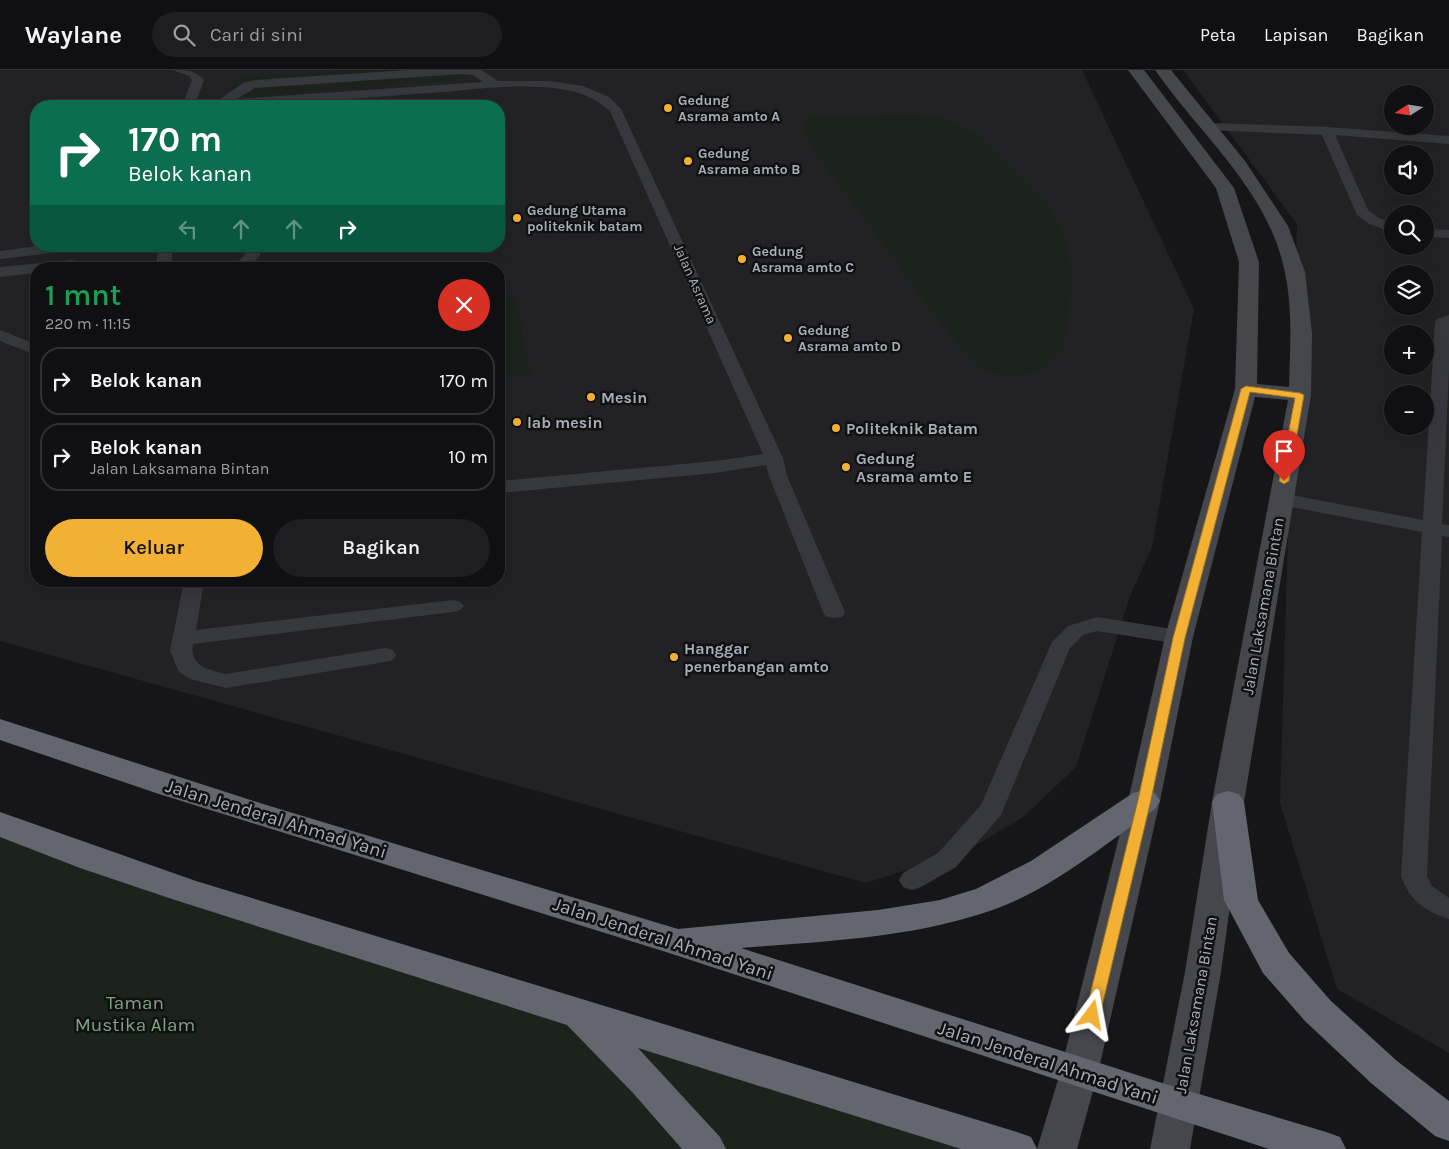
<!DOCTYPE html>
<html lang="id">
<meta charset="utf-8">
<style>
:root{--surface:#101012;--page:#1e1e20;--text:#f1f3f6;--muted:#9c9d9f;--line:#303032;--accent:#f2b134}
body{margin:0;font-family:Karla,sans-serif;background:var(--page);color:var(--text);height:100vh;display:flex;flex-direction:column;font-size:19px;white-space:nowrap}
*{box-sizing:border-box;margin:0}
p{font-size:16px;color:var(--muted)}
.icon{flex:none;width:28px;height:28px;fill:none;stroke:currentColor;stroke-width:2;stroke-linecap:round;stroke-linejoin:round}
.map{position:relative;flex:1;overflow:hidden}
.side{position:absolute;left:30px;top:192px;width:475px;height:325px;display:flex;flex-direction:column;background:var(--surface);border-radius:20px;box-shadow:0 5px 20px #0002,0 0 0 1px var(--line)}
.side>*{flex:none}
.banner{position:absolute;left:30px;top:30px;width:475px;height:152px;border-radius:20px;box-shadow:0 5px 20px #0002,0 0 0 1px var(--line);background:#0b6e4f;color:#fff;overflow:hidden}
.needle{width:32px;rotate:258deg}
.buttons{position:absolute;left:1384px;top:15px;display:grid;gap:10px}
.buttons a{display:grid;place-items:center;width:50px;height:50px;border-radius:50%;background:var(--surface);box-shadow:0 5px 20px #0002,0 0 0 1px var(--line);font-size:25px}
.pin{position:absolute;display:grid;place-items:center;width:42px;height:42px;color:#fff;margin:-51px -21px;border-radius:50% 50% 50% 0;rotate:-45deg;box-shadow:0 0 5px #0007}
.pin .icon{rotate:45deg}
.me{position:absolute;width:55px;margin:-28px;rotate:13deg;stroke-linejoin:round;filter:drop-shadow(0 0 4px #0008)}
.turn{display:flex;align-items:center;gap:18px;height:105px;padding:0 15px;font-size:22px}
.turn .icon{width:65px;height:65px;stroke-width:2.5}
.turn b{display:block;font-size:35px;line-height:42px}
.lanes{display:flex;align-items:center;height:48px;padding:0 15px;background:#0003;justify-content:center;gap:25px;direction:ltr}
.lanes .off{opacity:.35}
.round{display:grid;place-items:center;flex:none;width:52px;height:52px;border-radius:26px;background:var(--page)}
.headline{display:flex;align-items:center;justify-content:space-between;height:85px;padding:0 15px}
h1{font-size:30px;font-weight:600;line-height:38px;color:#1e9e55}
.action{display:flex;gap:10px;margin-top:auto;padding:10px 15px}
.action a{flex:1;height:58px;border-radius:30px;background:var(--accent);color:#111;font-size:20px;font-weight:600;line-height:58px;text-align:center}
.action a+a{background:var(--page);color:var(--text)}
ul{padding:0;list-style:none}
li{display:flex;align-items:center;gap:15px;height:68px;margin:0 10px 8px;padding:0 5px;border:2px solid var(--line);border-radius:20px}
li div{flex:1}
li b{display:block;font-size:19px}
li em{font-style:normal}
header{display:flex;align-items:center;gap:30px;box-sizing:border-box;height:70px;padding:0 25px;background:var(--surface);border-bottom:1px solid var(--line)}
header strong{font-size:24px}
nav{display:flex;gap:28px;margin-inline-start:auto;font-size:18px}
.search{width:350px;height:45px;background:var(--page);display:flex;align-items:center;gap:12px;box-sizing:border-box;padding:0 18px;border-radius:28px;color:var(--muted);font-size:19px}
.map>svg:first-child{display:block}
.built{fill:#222225;fill-rule:evenodd}
.green{fill:#1c231d}
.lines{fill:none;stroke-linecap:round;stroke-linejoin:round}
.lane{fill:#37383d;fill-rule:evenodd}
.secondary{fill:#45474d;fill-rule:evenodd}
.highway{fill:#63666e;fill-rule:evenodd}
.route{fill:#f2b134;stroke:#9d7322}
.poi-dot{fill:#f2b134;stroke:#111113;stroke-width:2}
.labels{text-anchor:middle;dominant-baseline:central;stroke-width:5;stroke-linejoin:round;paint-order:stroke}
.far-poi-label{font-size:14px;font-weight:bold;fill:#a8adb8;stroke:#111113;text-anchor:start}
.far-street-label{font-size:14px;fill:#a8adb8;stroke:#111113}
.poi-label{font-size:16px;font-weight:bold;fill:#a8adb8;stroke:#111113;text-anchor:start}
.street-label{font-size:16px;fill:#a8adb8;stroke:#111113}
.near-street-label{font-size:19px;fill:#a8adb8;stroke:#111113}
.near-park-label{font-size:19px;fill:#7fa381;stroke:#111113}
</style>
<header>
<strong>Waylane</strong>
<div class="search"><svg class="icon" aria-label="search" viewBox="0 0 24 24"><circle cx="10" cy="10" r="6"/><path d="M15 15l6 6"/></svg>Cari di sini</div>
<nav><a>Peta</a><a>Lapisan</a><a>Bagikan</a></nav>
</header>
<div class="map">
<svg width="1449" height="1079" viewBox="0 0 1449 1079">
<rect width="100%" height="100%" fill="#161618"/>
<g class="built">
<path d="M0 0H1082L1194 239 1152 477 1130 526 1076 697 1022 748 966 781 866 813 0 571ZM36 36H499V176H36ZM36 199H499V511H36Z"/>
<path d="M1183 0H1449V983L1337 919 1280 733 1297 154ZM1392 24H1425V56H1392ZM1392 84H1425V116H1392ZM1392 144H1425V176H1392ZM1392 204H1425V236H1392ZM1392 264H1425V296H1392ZM1392 324H1425V356H1392Z"/>
</g>
<g class="green">
<path d="M348 0H457V10L232 27 235 8Z"/>
<path d="M914 44C936 46 957 51 975 64 985 71 993 81 1002 90 1026 112 1052 134 1065 165 1074 185 1071 262 1061 281 1049 303 1013 311 990 302 962 291 888 180 866 150 845 121 820 92 802 61V55L812 47Z"/>
<path d="M515 227 531 304 499 307V229Z"/>
<path d="M0 754 1017 1079H0Z"/>
</g>
<g class="lines">
<g class="lane">
<path d="M173 0C187 0 195 0 204 10L196 32 219 30 243 13 255 10 410 0H481L498 11H550L583 16 609 27 621 39 783 388 787 406 845 542 842 547 834 548 826 547 823 542 769 406 766 395 715 403 499 423V411L715 391 763 384 610 41C596 29 583 23 566 20 521 12 474 20 429 23 347 29 265 36 182 36L192 10 189 6ZM462 4 473 5 483 12 237 29 255 18Z"/>
<path d="M1210 53 1327 57 1449 66V74L1335 65 1368 140 1379 148 1392 153V162L1369 154 1357 145 1322 65 1206 60 1204 57Z"/>
<path d="M1425 159 1449 160V168L1425 167Z"/>
<path d="M38 176H86L79 180 0 189V181Z"/>
<path d="M159 176H173L171 199H155Z"/>
<path d="M245 176H259L260 185 248 199H232L245 184Z"/>
<path d="M73 190 87 199H36V203L0 207V197Z"/>
<path d="M1449 245V300L1442 454 1449 455V467L1442 466 1427 806 1432 816 1449 828V849C1425 841 1410 831 1401 806L1422 462 1281 435 1274 433 1271 429 1274 425 1281 423 1423 450 1435 252 1437 249Z"/>
<path d="M0 260 36 274V285L0 271Z"/>
<path d="M184 511H204L196 560 453 530 460 532 464 536 460 540 453 542 193 574C189 596 209 600 226 604L385 578 393 580 396 585 393 590 385 592 226 618 190 609 179 602 170 581Z"/>
<path d="M1097 547 1179 560 1187 562 1190 567 1187 572 1179 574 1097 561 1083 565 1070 578 1001 745 956 797 921 817 912 820 903 817 899 810 903 803 938 783 981 735 1052 572 1068 556Z"/>
</g>
<path class="secondary" d="M1128 0H1144L1234 118 1259 192 1257 314 1289 317C1290 279 1293 241 1285 203 1269 121 1201 66 1155 0H1171L1245 91 1288 156 1305 202 1312 263 1311 325 1244 732 1221 902 1190 1079H1150L1185 902 1212 732 1288 330 1255 327 1193 567 1160 731 1098 1003 1077 1079H1037L1060 1003 1128 731 1165 567 1235 319 1239 192 1216 118Z"/>
<g class="highway">
<path d="M0 649 263 734 678 859 878 840 940 830 976 819 1031 791 1133 723 1144 720 1155 723 1160 731 1155 739C1107 773 1054 817 998 838 916 868 828 871 741 878L1162 1013 1326 1062 1340 1067 1346 1079H1269L666 882 156 723 0 670Z"/>
<path d="M1228 721 1239 724 1244 732 1258 830 1289 883 1331 931 1397 991 1449 1031V1071L1435 1066 1371 1013 1305 951 1263 903 1224 830 1212 732 1217 724Z"/>
<path d="M0 742 196 811 1017 1062 1031 1067 1037 1079H961L638 978 720 1067 726 1079H682L633 1023 567 955 172 829 80 798 0 767Z"/>
</g>
</g>
<path class="route" d="M1246 316 1300 323 1304 325 1289 411 1284 414 1279 411 1295 328 1250 322 1185 568 1151 730 1100 945 1098 950 1092 952 1087 950 1085 945 1138 730 1173 568 1241 319Z"/>
<g class="poi-dot">
<circle cx="668" cy="38" r="5"/>
<circle cx="688" cy="91" r="5"/>
<circle cx="517" cy="148" r="5"/>
<circle cx="742" cy="189" r="5"/>
<circle cx="788" cy="268" r="5"/>
<circle cx="591" cy="327" r="5"/>
<circle cx="517" cy="352" r="5"/>
<circle cx="836" cy="358" r="5"/>
<circle cx="846" cy="397" r="5"/>
<circle cx="674" cy="587" r="5"/>
</g>
<g class="labels">
<g class="far-poi-label">
<text x="678" y="30">Gedung<tspan x="678" dy="16">Asrama amto A</tspan></text>
<text x="698" y="83">Gedung<tspan x="698" dy="16">Asrama amto B</tspan></text>
<text x="527" y="140">Gedung Utama<tspan x="527" dy="16">politeknik batam</tspan></text>
<text x="752" y="181">Gedung<tspan x="752" dy="16">Asrama amto C</tspan></text>
<text x="798" y="260">Gedung<tspan x="798" dy="16">Asrama amto D</tspan></text>
</g>
<g class="far-street-label">
<text transform="translate(695 214) rotate(66)">Jalan Asrama</text>
</g>
<g class="poi-label">
<text x="601" y="327">Mesin</text>
<text x="527" y="352">lab mesin</text>
<text x="846" y="358">Politeknik Batam</text>
<text x="856" y="388">Gedung<tspan x="856" dy="18">Asrama amto E</tspan></text>
<text x="684" y="578">Hanggar<tspan x="684" dy="18">penerbangan amto</tspan></text>
</g>
<g class="street-label">
<text transform="translate(1263 536) rotate(-80)">Jalan Laksamana Bintan</text>
<text transform="translate(1196 935) rotate(-80)">Jalan Laksamana Bintan</text>
</g>
<g class="near-street-label">
<text transform="translate(276 749) rotate(17)">Jalan Jenderal Ahmad Yani</text>
<text transform="translate(663 869) rotate(18)">Jalan Jenderal Ahmad Yani</text>
<text transform="translate(1048 993) rotate(18)">Jalan Jenderal Ahmad Yani</text>
</g>
<g class="near-park-label">
<text x="135" y="933">Taman<tspan x="135" dy="22">Mustika Alam</tspan></text>
</g>
</g>
</svg>
<div class="buttons">
<a><svg class="needle" viewBox="-14 -14 28 28"><path d="M0-13l5 13h-10z" fill="#e53935"/><path d="M0 13l5-13h-10z" fill="#9c9d9f"/></svg></a>
<a><svg class="icon" aria-label="sound" viewBox="0 0 24 24"><path d="M4 9h4l5-4v14l-5-4H4zM17 9q2 3 0 6"/></svg></a>
<a><svg class="icon" aria-label="search" viewBox="0 0 24 24"><circle cx="10" cy="10" r="6"/><path d="M15 15l6 6"/></svg></a>
<a><svg class="icon" aria-label="layers" viewBox="0 0 24 24"><path d="M12 4l9 5-9 5-9-5zM3 14l9 5 9-5"/></svg></a>
<a>+</a>
<a>−</a>
</div>
<div class="pin" style="left:1284px;top:411px;background:#d93025"><svg class="icon" aria-label="arrive" viewBox="0 0 24 24"><path d="M6 21V4h12l-3 4 3 4H6"/></svg></div>
<svg class="me" style="left:1092px;top:945px" viewBox="-20 -20 40 40"><path d="M0-17L14 15 0 8-14 15z" fill="#f2b134" stroke="#fff" stroke-width="4"/></svg>
<div class="banner">
<div class="turn"><svg class="icon" aria-label="right" viewBox="0 0 24 24"><path d="M7 20v-9h11M14 6l5 5-5 5"/></svg><div><b>170 m</b>Belok kanan</div></div>
<div class="lanes"><svg class="icon off" aria-label="left" viewBox="0 0 24 24"><path d="M17 20v-9H6M10 6l-5 5 5 5"/></svg><svg class="icon off" aria-label="ahead" viewBox="0 0 24 24"><path d="M12 20V5M6 11l6-6 6 6"/></svg><svg class="icon off" aria-label="ahead" viewBox="0 0 24 24"><path d="M12 20V5M6 11l6-6 6 6"/></svg><svg class="icon" aria-label="right" viewBox="0 0 24 24"><path d="M7 20v-9h11M14 6l5 5-5 5"/></svg></div>
</div>
<section class="side">
<div class="headline"><div><h1>1 mnt</h1><p>220 m · 11:15</p></div><a class="round" style="background:#d93025;color:#fff"><svg class="icon" aria-label="close" viewBox="0 0 24 24"><path d="M6 6l12 12M18 6L6 18"/></svg></a></div>
<ul>
<li><svg class="icon" aria-label="right" viewBox="0 0 24 24"><path d="M7 20v-9h11M14 6l5 5-5 5"/></svg><div><b>Belok kanan</b></div><em>170 m</em></li>
<li><svg class="icon" aria-label="right" viewBox="0 0 24 24"><path d="M7 20v-9h11M14 6l5 5-5 5"/></svg><div><b>Belok kanan</b><p>Jalan Laksamana Bintan</p></div><em>10 m</em></li>
</ul>
<div class="action"><a>Keluar</a><a>Bagikan</a></div>
</section>
</div>
